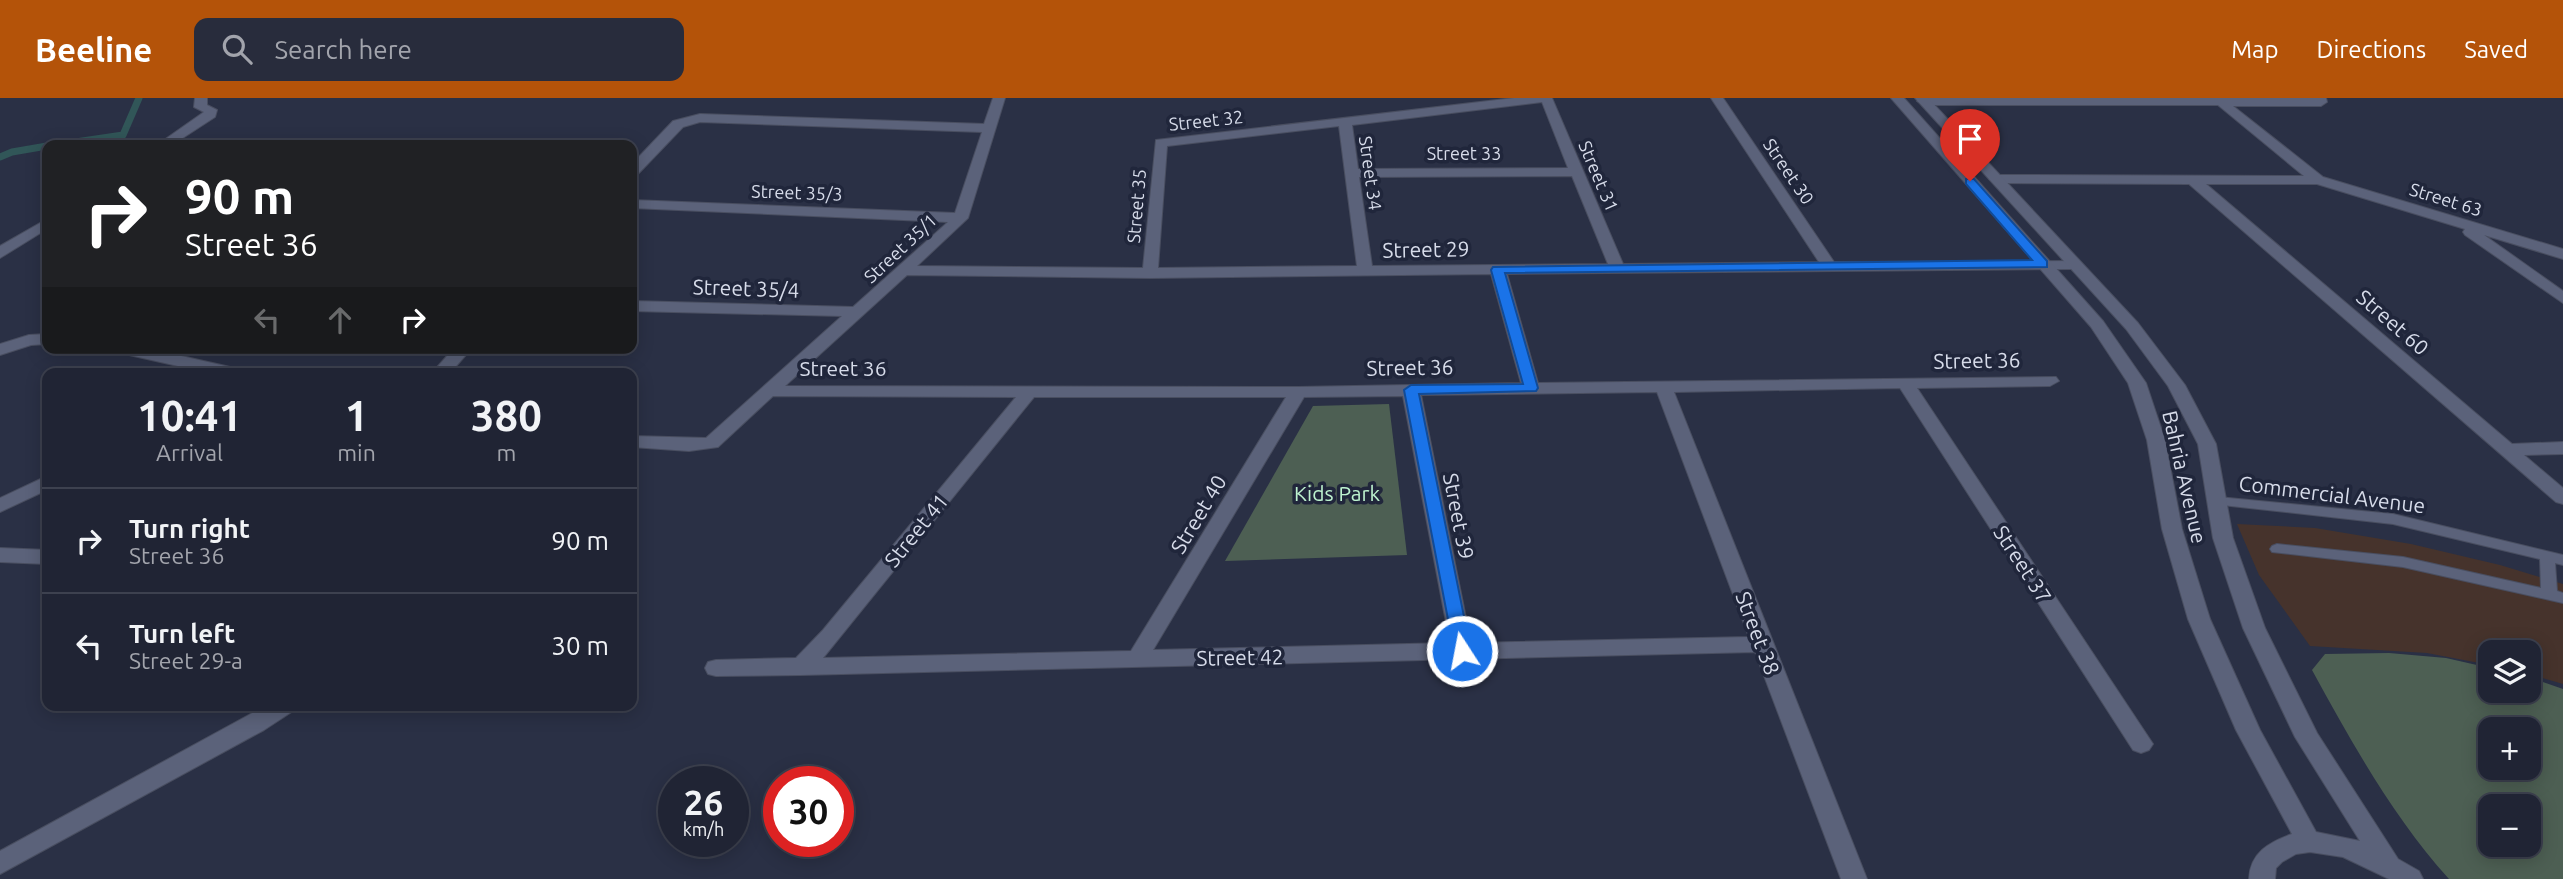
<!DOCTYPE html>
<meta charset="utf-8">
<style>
:root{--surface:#202434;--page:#282c3c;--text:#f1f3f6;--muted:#a2a4ac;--line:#3d414f;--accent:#b45309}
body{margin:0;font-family:Ubuntu,sans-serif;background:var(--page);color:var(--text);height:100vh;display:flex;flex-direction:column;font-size:26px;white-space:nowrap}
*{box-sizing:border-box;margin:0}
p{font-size:23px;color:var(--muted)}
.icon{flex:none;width:38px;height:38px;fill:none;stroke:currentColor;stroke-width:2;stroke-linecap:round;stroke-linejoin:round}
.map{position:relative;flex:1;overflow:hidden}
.details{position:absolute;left:42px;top:270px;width:595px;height:343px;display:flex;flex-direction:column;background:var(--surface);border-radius:14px;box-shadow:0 4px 18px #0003,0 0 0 2px var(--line)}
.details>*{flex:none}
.hud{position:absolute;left:42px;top:42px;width:595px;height:214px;border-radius:14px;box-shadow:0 4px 18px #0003,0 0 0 2px var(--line);background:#202124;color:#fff;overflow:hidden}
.controls{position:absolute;left:2478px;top:542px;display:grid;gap:14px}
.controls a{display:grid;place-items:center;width:63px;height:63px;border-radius:14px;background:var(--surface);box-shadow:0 4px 18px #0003,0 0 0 2px var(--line);font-size:35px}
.speed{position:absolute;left:658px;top:668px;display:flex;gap:14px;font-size:35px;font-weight:700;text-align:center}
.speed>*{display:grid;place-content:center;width:91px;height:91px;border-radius:50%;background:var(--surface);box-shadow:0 4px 18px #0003,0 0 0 2px var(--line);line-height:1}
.speed small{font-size:18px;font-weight:400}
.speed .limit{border:10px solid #d22;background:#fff;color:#111}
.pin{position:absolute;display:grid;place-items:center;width:60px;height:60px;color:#fff;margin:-72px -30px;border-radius:50% 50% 50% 0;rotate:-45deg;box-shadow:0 0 7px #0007}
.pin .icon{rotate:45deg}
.me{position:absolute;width:77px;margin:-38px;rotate:349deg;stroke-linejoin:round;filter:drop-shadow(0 0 5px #0008)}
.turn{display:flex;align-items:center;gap:24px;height:147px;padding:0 28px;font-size:32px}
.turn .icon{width:91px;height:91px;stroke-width:2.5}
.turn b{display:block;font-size:49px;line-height:60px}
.lanes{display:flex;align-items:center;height:66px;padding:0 28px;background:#0003;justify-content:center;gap:35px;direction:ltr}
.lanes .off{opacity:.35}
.eta{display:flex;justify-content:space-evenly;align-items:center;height:119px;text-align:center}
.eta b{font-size:42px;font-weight:700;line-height:49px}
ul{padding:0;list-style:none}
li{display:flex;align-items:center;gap:21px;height:105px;padding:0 28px;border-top:2px solid var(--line)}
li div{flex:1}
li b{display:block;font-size:26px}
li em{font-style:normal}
header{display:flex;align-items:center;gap:42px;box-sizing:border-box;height:98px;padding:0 35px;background:var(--accent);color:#fff}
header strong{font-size:33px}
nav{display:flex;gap:38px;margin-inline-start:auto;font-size:24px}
.search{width:490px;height:63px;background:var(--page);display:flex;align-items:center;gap:18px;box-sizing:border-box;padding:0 24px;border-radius:14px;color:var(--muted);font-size:26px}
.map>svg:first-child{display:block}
.commercial{fill:#46332c}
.green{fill:#4d5f53;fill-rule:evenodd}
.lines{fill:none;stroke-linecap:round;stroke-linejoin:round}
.stream{stroke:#315658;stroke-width:7}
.service-casing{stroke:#494e60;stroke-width:2}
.minor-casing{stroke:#494e60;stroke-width:2}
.tertiary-casing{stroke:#494e60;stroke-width:2}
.service{fill:#5b627a;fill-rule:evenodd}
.minor{fill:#5b627a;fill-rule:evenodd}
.tertiary{fill:#5b627a;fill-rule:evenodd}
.route{fill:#1a73e8;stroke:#114b97;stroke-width:2}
.labels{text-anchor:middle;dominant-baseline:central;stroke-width:7;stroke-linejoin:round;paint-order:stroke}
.far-street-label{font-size:18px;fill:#d7dcea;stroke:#20263b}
.street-label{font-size:21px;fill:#d7dcea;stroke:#20263b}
.park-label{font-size:21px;fill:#bdf2cf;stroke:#20263b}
</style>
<header>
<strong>Beeline</strong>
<div class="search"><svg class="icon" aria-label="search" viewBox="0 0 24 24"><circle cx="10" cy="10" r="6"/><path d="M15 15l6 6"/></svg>Search here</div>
<nav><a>Map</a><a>Directions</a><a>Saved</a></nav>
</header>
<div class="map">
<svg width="2563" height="781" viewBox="0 0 2563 781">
<rect width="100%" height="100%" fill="#2a3045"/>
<path class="commercial" d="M2237 426 2315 430 2411 446 2500 467 2563 486V586L2529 576V555H2490V567L2427 555 2310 548 2259 477Z"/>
<g class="green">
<path d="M1389 306 1407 457 1225 463 1313 308Z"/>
<path d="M2389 555 2446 560 2490 570V593H2529V579L2563 591V781H2449C2393 719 2352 645 2312 572L2325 556ZM2490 632H2529V670H2490ZM2490 709H2529V747H2490Z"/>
</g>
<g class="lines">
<g class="stream">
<path d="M55 47 123 37 139 0"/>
<path d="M0 59 12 54 47 48"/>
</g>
<g class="service-casing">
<path id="service" d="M2218 399 2393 416 2563 457V467L2555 465 2557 493 2563 495V505L2403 469 2272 454 2270 451 2272 448 2277 446 2403 459 2541 490 2540 461 2393 426 2213 406 2211 403Z"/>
</g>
<g class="minor-casing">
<g id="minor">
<path d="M195 0H207V7L217 12 215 19 172 47H157L204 14 194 9Z"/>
<path d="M993 0H1005L968 120 917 168 1143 170 1156 42 1514 0H1552L1623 166 1819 164 1711 0H1723L1834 164 2079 163 2082 166 2079 169 2074 171 1507 176 1538 285 2056 279 2059 283 2050 288 1917 290 2149 640 2153 646 2149 652 2141 655 2133 652 1900 290 1674 294 1867 781H1841L1755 554 801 577 716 578 708 576 705 570 708 564 716 562 796 560 823 532 1016 299 773 298 718 349 689 353 632 349V338L706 340 842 218 632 213V203L853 209 948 124 632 110V102L955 115 982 34 700 24 683 29 637 77 632 78V66L673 23 700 16 984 26ZM1542 4 1568 70 1358 71 1352 27ZM1339 28 1357 168 1158 170 1167 48ZM1572 78 1608 166 1372 168 1359 79ZM1491 176 1521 285 1298 289 785 288 907 177 1150 180ZM1657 294 1749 539 1471 545 1421 297ZM1403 298 1450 545 1153 552 1304 299ZM1034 299H1286L1131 553 823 560Z"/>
<path d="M1919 0H2326L2327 4 2321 8H2233L2323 79 2563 151V161L2484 137 2563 193V205L2465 137 2463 134 2465 131 2317 86H2206L2512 346 2563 344V356L2524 357 2563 390V406L2556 404 2189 86 1996 85 1989 81 1996 77 2304 78 2218 7H1923L1917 3Z"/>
<path d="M47 121V131L0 160V148Z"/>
<path d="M47 236V246L31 247 0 257V246L29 237Z"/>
<path d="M114 250H146L239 271 241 275H209L116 254Z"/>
<path d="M454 250H472L450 275H432Z"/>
<path d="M47 378V392L0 414V400Z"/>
<path d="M0 450 47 452V466L0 464Z"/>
<path d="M267 607H296L293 613 264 632 0 776V753Z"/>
</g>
</g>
<g class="tertiary-casing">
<path id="tertiary" d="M1891 0H1904L2103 223 2146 285 2165 342 2182 431 2210 521 2260 632 2316 734 2360 743 2295 639 2243 530 2213 440 2198 346 2168 288 2126 231 1915 0H1928L2138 225 2185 287 2216 346 2233 440 2265 530 2317 635 2398 761 2419 773 2423 781H2389L2343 759 2310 754 2296 756 2282 764 2276 770 2275 781H2249C2250 755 2269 744 2292 736L2236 632 2188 521 2162 431 2147 342 2128 285 2091 229Z"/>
</g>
<use href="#service" class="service"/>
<use href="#minor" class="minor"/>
<use href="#tertiary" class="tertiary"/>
</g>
<path class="route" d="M1966 81H1974L2047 163V169L1505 175 1538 290 1536 293 1419 296 1471 553 1468 558H1455L1404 292 1411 287 1523 286 1491 172 1493 169 2032 162 1966 86Z"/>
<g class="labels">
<g class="far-street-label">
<text transform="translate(1206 22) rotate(-6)">Street 32</text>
<text x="1464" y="55">Street 33</text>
<text transform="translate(1789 73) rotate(56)">Street 30</text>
<text transform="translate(1371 75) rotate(82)">Street 34</text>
<text transform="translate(1599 78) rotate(67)">Street 31</text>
<text transform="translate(797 94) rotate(2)">Street 35/3</text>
<text transform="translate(2446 101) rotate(17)">Street 63</text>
<text transform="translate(1136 108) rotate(-85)">Street 35</text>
<text transform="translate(900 150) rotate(-43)">Street 35/1</text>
</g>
<g class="street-label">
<text transform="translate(1426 151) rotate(-1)">Street 29</text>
<text transform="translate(746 190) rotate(2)">Street 35/4</text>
<text transform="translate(2393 224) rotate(41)">Street 60</text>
<text transform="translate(1977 262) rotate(-1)">Street 36</text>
<text transform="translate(1410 269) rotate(-1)">Street 36</text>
<text x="843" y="270">Street 36</text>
<text transform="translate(2185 379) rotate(77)">Bahria Avenue</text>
<text transform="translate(2332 396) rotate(7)">Commercial Avenue</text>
<text transform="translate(1198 416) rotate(-59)">Street 40</text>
<text transform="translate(1459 418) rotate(79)">Street 39</text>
<text transform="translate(916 432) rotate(-51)">Street 41</text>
<text transform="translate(2023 466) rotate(57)">Street 37</text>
<text transform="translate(1758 535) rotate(69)">Street 38</text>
<text transform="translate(1240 559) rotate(-1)">Street 42</text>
</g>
<g class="park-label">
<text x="1337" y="395">Kids Park</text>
</g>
</g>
</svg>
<div class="controls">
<a><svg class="icon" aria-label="layers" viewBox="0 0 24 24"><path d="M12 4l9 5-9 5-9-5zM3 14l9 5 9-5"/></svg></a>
<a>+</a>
<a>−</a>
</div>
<div class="speed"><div>26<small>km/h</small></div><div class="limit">30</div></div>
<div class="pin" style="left:1970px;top:83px;background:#d93025"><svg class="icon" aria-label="arrive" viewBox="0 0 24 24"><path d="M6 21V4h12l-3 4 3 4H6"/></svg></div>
<svg class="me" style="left:1462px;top:553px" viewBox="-20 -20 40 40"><circle r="17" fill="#1a73e8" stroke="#fff" stroke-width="3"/><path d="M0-11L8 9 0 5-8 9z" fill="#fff"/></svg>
<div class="hud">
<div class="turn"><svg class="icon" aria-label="right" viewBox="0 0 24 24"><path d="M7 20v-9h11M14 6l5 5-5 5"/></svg><div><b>90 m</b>Street 36</div></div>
<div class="lanes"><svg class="icon off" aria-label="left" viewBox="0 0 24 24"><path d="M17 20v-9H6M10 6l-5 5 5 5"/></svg><svg class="icon off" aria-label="ahead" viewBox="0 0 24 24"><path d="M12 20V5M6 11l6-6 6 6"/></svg><svg class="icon" aria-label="right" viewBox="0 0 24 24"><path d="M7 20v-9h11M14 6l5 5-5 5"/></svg></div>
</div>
<section class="details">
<div class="eta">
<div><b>10:41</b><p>Arrival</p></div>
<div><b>1</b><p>min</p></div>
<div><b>380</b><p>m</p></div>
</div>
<ul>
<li><svg class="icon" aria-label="right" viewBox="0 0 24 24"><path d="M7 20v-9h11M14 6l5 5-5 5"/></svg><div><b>Turn right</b><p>Street 36</p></div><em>90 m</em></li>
<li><svg class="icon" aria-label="left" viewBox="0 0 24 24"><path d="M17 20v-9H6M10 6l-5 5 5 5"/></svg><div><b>Turn left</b><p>Street 29-a</p></div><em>30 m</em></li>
</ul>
</section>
</div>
